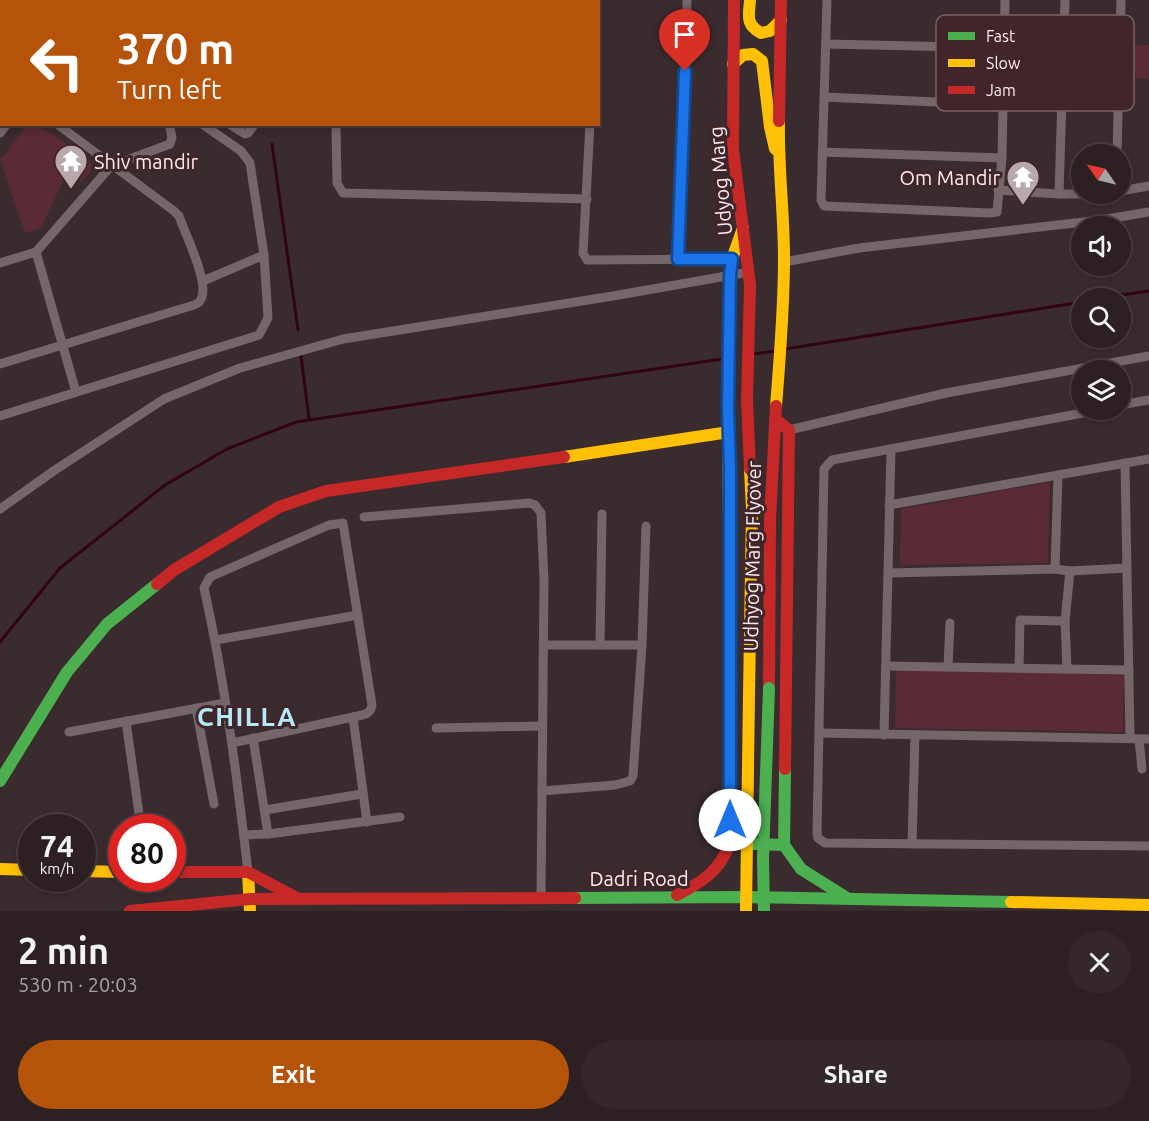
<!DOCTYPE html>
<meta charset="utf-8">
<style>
:root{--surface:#2c2022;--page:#34282a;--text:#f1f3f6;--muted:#a6a3a5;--line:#483e40;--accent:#b45309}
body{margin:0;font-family:Ubuntu,sans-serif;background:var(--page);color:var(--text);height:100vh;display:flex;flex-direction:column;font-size:22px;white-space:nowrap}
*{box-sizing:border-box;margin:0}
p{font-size:20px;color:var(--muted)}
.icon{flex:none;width:33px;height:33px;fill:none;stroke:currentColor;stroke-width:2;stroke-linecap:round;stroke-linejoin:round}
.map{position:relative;height:911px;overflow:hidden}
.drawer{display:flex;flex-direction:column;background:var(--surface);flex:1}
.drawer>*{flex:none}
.guide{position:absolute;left:0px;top:0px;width:600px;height:126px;box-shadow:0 3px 9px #0003,0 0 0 2px var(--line);background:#b45309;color:#fff;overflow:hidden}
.needle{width:39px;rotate:304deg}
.tools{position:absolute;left:1071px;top:144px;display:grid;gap:12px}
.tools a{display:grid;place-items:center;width:60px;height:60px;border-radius:50%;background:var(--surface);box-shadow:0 3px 9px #0003,0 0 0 2px var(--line);font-size:30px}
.speed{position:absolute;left:18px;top:814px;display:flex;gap:12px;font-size:30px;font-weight:700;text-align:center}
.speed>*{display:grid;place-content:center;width:78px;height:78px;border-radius:50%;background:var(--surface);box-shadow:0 3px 9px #0003,0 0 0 2px var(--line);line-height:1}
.speed small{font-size:15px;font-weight:400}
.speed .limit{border:9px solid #d22;background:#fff;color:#111}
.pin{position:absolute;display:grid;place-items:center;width:51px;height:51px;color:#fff;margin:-62px -26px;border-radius:50% 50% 50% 0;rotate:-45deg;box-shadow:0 0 6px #0007}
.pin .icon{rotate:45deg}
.me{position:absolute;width:66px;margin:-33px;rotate:0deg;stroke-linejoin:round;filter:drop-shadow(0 0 4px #0008)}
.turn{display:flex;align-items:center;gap:21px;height:126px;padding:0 18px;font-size:27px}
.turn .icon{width:78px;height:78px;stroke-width:2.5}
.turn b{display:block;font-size:42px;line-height:51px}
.round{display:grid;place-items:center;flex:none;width:63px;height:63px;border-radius:32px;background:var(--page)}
.headline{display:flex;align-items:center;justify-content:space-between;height:102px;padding:0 18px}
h1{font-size:36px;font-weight:600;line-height:45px}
.button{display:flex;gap:12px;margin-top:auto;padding:12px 18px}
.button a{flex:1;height:69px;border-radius:36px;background:var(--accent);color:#fff;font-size:24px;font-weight:600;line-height:69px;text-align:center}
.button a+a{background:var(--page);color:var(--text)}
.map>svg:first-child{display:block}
.green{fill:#5b2a37}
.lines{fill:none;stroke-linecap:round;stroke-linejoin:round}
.stream{stroke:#320413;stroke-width:3}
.street{stroke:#746669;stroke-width:9}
.fast{stroke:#4caf50;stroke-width:12}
.slow{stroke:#ffc107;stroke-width:12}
.jam{stroke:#c62828;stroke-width:12}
.fast-bridge{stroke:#4caf50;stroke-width:12}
.slow-bridge{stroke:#ffc107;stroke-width:12}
.route-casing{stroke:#114b97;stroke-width:15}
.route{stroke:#1a73e8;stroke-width:10}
.labels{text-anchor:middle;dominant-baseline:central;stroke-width:6;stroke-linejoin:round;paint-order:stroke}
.poi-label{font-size:20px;fill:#feebef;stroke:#40252b;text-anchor:start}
.street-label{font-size:20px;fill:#feebef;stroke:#40252b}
.district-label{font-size:26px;font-weight:bold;letter-spacing:1.5px;fill:#b2eaf8;stroke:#40252b}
.key{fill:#40252b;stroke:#796066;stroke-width:1.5}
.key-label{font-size:16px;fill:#feebef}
</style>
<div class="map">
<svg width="1149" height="911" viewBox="0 0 1149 911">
<rect width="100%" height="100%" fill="#3a2b2e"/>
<g class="green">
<path d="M1124 44 1149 45V79L1122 78Z"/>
<path d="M27 126C48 125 75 152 92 164L90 172 82 181 69 172 61 185 41 228 25 233 0 159 11 148 10 147Z"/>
<path d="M1050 482 1048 563 900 565 901 509Z"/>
<path d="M896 670 1124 674 1123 732 895 728Z"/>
</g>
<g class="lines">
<g class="stream">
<path d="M272 144 298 330"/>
<path d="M1101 298 1149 291"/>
<path d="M785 349 1082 302"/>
<path d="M752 354 775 351"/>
<path d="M301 356 309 418"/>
<path d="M0 642 60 568 165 485 227 449 296 422 722 359"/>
</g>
<g class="street">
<path d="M11 0 14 2"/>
<path d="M40 0 43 2"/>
<path d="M246 0V2"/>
<path d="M271 0 272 2"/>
<path d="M333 0V2"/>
<path d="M827 0 821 200 824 206 989 213 997 212 1002 158 1005 0"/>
<path d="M105 1 107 0"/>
<path d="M409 2V0"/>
<path d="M519 2V0"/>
<path d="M594 2V0"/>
<path d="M826 44 1004 48"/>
<path d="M0 83 2 84"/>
<path d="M824 97 1003 105"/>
<path d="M229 124 245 134 248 133 255 124"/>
<path d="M336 124 337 183 343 193 587 199"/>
<path d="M590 124 583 253 587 260 732 259"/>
<path d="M0 133 7 124"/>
<path d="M822 152 1002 158"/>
<path d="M1117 154 1121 0"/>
<path d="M998 190 1059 194H1083"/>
<path d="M1120 191 1149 186"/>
<path d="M1059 194 1065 0"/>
<path d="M36 252 76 392"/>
<path d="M678 259 687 0"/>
<path d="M784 262 859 248 1101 220 1149 212"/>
<path d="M0 263 36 252 111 166 170 144 172 137 169 124"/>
<path d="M203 281 264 255"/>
<path d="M0 364 194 305C198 303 200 303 201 299 210 283 185 234 179 216L174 211 57 124"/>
<path d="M1120 405 1149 400"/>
<path d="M1099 410 832 460 824 469 817 833 818 838 825 843 1149 846"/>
<path d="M0 416 259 335 268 318 264 255 250 163 241 151 202 124"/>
<path d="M789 430 946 393 1149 356"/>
<path d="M1125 463 1130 738"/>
<path d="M889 505 1149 459"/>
<path d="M0 509 55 470 164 399 240 368 343 339 613 296 749 272"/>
<path d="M364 517 529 503 535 505 541 513 544 580 541 898"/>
<path d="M1055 569 1058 475"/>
<path d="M888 573 1055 569 1070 571 1127 568"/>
<path d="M216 640 358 615"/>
<path d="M543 645H642"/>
<path d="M600 645 602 514"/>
<path d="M886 666 1129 670"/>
<path d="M948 667 950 623"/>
<path d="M1019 668 1020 620 1065 621"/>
<path d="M1067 669 1065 621 1070 571"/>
<path d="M196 708 214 804"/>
<path d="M353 717 367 822"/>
<path d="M126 721 141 828"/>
<path d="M436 728 542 726"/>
<path d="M69 732 225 703"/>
<path d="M819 733 1149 739"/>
<path d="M884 735 891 449"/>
<path d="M253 738 268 834"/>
<path d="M1139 739 1142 769"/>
<path d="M232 743 353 717C362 715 371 715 372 705L343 523 329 525 210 577 204 588C225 682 237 777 248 872"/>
<path d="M542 791 615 785 630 781 633 776 642 645 646 526"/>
<path d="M265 810 362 794"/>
<path d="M244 835 268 834 400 817"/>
<path d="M912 844 915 735"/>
</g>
<g class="fast">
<path d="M785 769 784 845 801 869 847 898"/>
<path d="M0 781 67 672 107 624 157 584"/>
<path d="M731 843 784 845"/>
<path d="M575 898 744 897 1011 902"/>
</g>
<g class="slow">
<path d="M750 0C749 16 745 24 761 33L770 31 781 20"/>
<path d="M733 64 743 55 753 54 762 61 770 127 775 149"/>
<path d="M776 406C780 357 784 308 784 259 784 212 778 167 779 121"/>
<path d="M564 457 729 432"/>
<path d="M730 625 728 409 730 275 732 259 743 228"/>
<path d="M749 695 752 509 750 469"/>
<path d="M0 869 32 870"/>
<path d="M82 871 122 872"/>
<path d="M248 872 250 911"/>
<path d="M1011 902 1149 905"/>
</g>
<g class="jam">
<path d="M734 0 733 150 750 285 747 400 750 469"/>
<path d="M779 121 781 0"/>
<path d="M775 419 789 430 785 769"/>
<path d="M157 584 174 570 279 507 326 491 564 457"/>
<path d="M769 688 770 520 776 406"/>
<path d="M172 872H248L297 898"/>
<path d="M677 895C702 882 720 871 730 843V625"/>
<path d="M130 911 250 899 575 898"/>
</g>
<path class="fast-bridge" d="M764 911 763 858 769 688"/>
<path class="slow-bridge" d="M746 911 749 695"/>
</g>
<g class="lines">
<g class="route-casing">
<path id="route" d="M685 71 678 259H732L730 275 728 409 730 469V820"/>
</g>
<use href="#route" class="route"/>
</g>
<defs>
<g id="temple-pin" transform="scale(1.725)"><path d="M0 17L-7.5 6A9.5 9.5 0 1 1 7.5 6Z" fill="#b9a8ab" stroke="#40252b"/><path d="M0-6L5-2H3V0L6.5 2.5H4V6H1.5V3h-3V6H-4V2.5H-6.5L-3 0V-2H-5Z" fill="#fff"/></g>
</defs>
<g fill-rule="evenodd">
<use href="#temple-pin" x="71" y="161"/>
<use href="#temple-pin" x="1023" y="177"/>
</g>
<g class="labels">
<g class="poi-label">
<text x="94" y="161">Shiv mandir</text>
<text x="1000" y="177" text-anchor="end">Om Mandir</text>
</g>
<g class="street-label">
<text transform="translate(720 181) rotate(-95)">Udyog Marg</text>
<text transform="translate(752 556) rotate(-89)">Udhyog Marg Flyover</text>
<text x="639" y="878">Dadri Road</text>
</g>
<g class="district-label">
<text x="247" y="716">CHILLA</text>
</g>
</g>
<rect x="936" y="15" width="198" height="96" rx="9" class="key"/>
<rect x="948" y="32" width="27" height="8" fill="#4caf50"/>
<rect x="948" y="59" width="27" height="8" fill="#ffc107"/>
<rect x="948" y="86" width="27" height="8" fill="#c62828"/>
<g class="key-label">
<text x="986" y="42">Fast</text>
<text x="986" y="69">Slow</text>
<text x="986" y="96">Jam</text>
</g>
</svg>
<div class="tools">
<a><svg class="needle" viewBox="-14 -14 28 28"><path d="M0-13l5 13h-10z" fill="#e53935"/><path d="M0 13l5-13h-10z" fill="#a6a3a5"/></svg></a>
<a><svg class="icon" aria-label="sound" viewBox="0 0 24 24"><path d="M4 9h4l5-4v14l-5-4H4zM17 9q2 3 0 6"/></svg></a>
<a><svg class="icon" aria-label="search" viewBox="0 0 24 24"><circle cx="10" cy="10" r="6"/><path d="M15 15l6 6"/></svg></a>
<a><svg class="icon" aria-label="layers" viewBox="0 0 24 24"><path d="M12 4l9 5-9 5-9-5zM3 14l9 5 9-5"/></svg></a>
</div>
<div class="speed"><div>74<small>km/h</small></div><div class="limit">80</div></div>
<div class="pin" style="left:685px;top:71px;background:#d93025"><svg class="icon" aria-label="arrive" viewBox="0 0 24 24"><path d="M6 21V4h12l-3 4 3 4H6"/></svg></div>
<svg class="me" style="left:730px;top:820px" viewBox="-20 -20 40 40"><circle r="19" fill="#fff"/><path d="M0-13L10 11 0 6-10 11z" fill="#1a73e8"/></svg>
<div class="guide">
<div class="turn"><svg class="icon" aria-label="left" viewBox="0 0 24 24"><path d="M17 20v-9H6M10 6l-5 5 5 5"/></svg><div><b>370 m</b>Turn left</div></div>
</div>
</div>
<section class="drawer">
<div class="headline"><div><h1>2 min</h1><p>530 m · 20:03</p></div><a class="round"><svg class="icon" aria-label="close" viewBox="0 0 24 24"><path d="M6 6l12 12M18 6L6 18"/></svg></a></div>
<div class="button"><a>Exit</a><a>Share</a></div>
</section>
